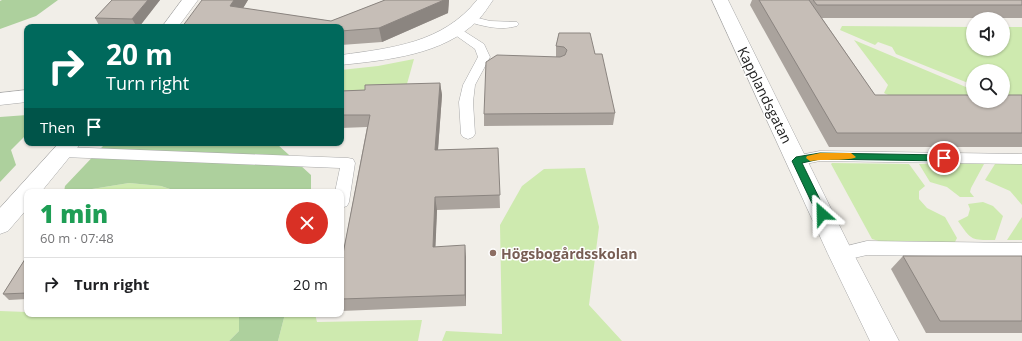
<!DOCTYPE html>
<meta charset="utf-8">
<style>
:root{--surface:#fff;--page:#f6f6f6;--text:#202124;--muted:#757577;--line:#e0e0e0}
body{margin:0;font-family:"Open Sans",sans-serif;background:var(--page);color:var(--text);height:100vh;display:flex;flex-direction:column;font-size:15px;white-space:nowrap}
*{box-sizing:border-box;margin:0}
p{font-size:13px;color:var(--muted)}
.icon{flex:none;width:22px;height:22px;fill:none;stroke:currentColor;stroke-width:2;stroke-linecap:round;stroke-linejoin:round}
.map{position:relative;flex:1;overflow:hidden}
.details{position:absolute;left:24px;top:189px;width:320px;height:128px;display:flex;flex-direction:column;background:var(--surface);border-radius:8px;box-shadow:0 1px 3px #0004}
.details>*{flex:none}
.hud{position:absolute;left:24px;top:24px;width:320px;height:122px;border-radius:8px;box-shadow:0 1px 3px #0004;background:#00695c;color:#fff;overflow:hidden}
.tools{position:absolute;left:966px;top:12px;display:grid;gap:8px}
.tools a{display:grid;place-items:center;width:44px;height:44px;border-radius:50%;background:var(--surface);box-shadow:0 1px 3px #0004;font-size:20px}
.pin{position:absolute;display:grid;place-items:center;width:34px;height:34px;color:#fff;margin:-17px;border:2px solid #fff;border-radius:50%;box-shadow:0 1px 4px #0007}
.me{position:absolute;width:44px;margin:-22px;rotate:335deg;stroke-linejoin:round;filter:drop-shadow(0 0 3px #0008)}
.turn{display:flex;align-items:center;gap:14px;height:84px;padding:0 16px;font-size:18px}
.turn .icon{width:52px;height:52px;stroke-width:2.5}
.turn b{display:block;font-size:28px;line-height:34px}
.then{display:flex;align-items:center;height:38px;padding:0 16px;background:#0003;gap:8px;font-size:15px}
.round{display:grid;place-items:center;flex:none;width:42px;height:42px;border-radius:21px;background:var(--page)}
.headline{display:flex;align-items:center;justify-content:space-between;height:68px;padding:0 16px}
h1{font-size:24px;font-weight:800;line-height:30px;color:#1e9e55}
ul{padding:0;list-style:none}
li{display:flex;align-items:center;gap:12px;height:52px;padding:0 16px;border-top:1px solid var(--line)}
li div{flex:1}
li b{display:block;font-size:15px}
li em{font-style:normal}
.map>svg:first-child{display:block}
.grass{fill:#ceeaaf}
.forest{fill:#add09d}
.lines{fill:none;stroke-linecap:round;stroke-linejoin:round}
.lane-casing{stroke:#a8a8a8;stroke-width:1}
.street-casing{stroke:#a8a8a8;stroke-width:1}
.lane{fill:#fff;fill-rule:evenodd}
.street{fill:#fff;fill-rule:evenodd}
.wall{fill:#aaa39d}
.shaded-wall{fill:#8b8580}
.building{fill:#c6beb7;stroke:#8b8580}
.route{fill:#0b8043;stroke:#07532c}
.slow{fill:#f59e0b}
.education-dot{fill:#8d6e63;stroke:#fff;stroke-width:1.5}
.labels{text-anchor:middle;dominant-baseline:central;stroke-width:3;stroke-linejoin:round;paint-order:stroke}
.street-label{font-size:14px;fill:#212121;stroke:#fff}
.education-label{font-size:14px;font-weight:bold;fill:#785e54;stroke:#fff;text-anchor:start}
</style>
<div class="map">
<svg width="1022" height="341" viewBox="0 0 1022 341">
<rect width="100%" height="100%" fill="#f1eee8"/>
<g class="grass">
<path d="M842 26 973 27V49H1003V27H1022V98H1003V71H973V85L896 54 892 47 878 42 875 45 840 30Z"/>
<path d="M854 40 973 90V99L894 98 884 93 888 85Z"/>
<path d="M414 59 405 91 341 94V70L378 66Z"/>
<path d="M832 163 909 164 925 186 919 191V199L927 208 945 217 957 238 955 242H882L872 239 831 164Z"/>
<path d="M919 164 980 163 984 164 971 188 970 192 974 197H960L947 187 930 182Z"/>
<path d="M995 164H1022V205L1010 191 985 180Z"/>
<path d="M585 168 599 227 589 305 622 341H442L446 331 502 334 500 225 522 186 544 169Z"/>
<path d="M129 183 161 186 179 192H83L92 189Z"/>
<path d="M983 202 993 206 1003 216 995 240C971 240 972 241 958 221L968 216 970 209 968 204Z"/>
<path d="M1022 217V240H1007Z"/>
<path d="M0 311 27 312V314H239V331L229 341H0Z"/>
<path d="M285 314H315L317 322 422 320 418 341H278Z"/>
</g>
<g class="forest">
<path d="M2 0H58L36 16 0 29V1Z"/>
<path d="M27 115V134L11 150 16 165 0 182V117Z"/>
<path d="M277 144 311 175V192H179L161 186 129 183 92 189 83 192H64L65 186 103 146Z"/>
<path d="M239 314H285L278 341H229L239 331Z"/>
</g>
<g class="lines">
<g class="lane-casing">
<g id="lane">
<path d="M470 16 490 21 517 22 519 24 517 26C500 31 482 26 466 21L464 19 466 17Z"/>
<path d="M455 27 459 28 484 44 490 57 475 85 473 102 475 134 473 137 468 139 463 137 461 134 459 102 463 85 478 57 475 49 451 32 449 30 451 28Z"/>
<path d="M63 147 348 158 353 159 355 163 349 202 347 206 341 208V192H335L340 168 63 157 58 156 56 152 58 148Z"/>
<path d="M820 151 1022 154V164L820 161 796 166 791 165 789 161 791 157Z"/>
<path d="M867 241 1022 243V257L867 255 841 261 835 259 832 254 835 249Z"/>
</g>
</g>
<g class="street-casing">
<g id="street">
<path d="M182 0H198L178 27H162Z"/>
<path d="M477 0H493C488 7 484 14 478 20 444 55 387 60 341 65V55C392 48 443 43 477 0Z"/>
<path d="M712 0H728L850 247 899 341H870L828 254Z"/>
<path d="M27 90V102L0 105V93Z"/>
<path d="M59 143H81L41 192H27V209L8 231 0 234V208Z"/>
</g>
</g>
<use href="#lane" class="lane"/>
<use href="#street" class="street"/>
</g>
<g class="wall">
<path d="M112 0H160L139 27H100L95 18Z"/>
<path d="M202 0H248L243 8 331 21 385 0H449L448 13 382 42 341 45V27Z"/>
<path d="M752 0H1022V18H822L875 95H1022V147H829L750 5Z"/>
<path d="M559 33 595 54 615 113 613 125 484 126V114L556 57V46Z"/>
<path d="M440 83 442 95 438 150 498 148 500 208 437 210 435 247 466 257V306L341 311V264L367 127 341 128V91L365 90Z"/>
<path d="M27 256V299L9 300 3 294Z"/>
<path d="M903 256H1022V333H926L891 269Z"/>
</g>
<g class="shaded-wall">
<path d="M148 0H160L139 27H137L132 19Z"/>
<path d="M234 0H248L236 20 230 6Z"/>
<path d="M444 0H449L448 13 382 42 379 28Z"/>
<path d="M440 83 442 95 437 162 435 150Z"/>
<path d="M435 197 437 210 435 259 433 247Z"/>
<path d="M465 245 466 257V306L465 295Z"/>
</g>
<g class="building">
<path d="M112 0H148L132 19 95 18Z"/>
<path d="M202 0H234L230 6 331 21 385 0H444L379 28 341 31V27H182Z"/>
<path d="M759 0H809L875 95H973V101H1003V95H1022V133H837Z"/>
<path d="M813 0H1022V5H817Z"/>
<path d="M559 33H590L595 54H602L615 113 484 114 486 62 497 55 560 57 565 55 567 50 564 47 556 46Z"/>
<path d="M440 83 435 150 498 148 500 195 435 197 433 247 465 245V295L341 299V264L370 115H341V91L365 90V85Z"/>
<path d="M27 256V293L3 294Z"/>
<path d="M903 256H1022V321H940Z"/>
</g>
<path class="route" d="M820 153 944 155 949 158 944 161 820 159 802 163 827 214 825 217H818L817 214 792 161 796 157Z"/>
<path class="slow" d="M820 153H851L856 157C852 161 820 159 810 161L806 158 807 156Z"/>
<circle class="education-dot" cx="493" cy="253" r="4"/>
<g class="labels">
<g class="street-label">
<text transform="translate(765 95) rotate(64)">Kapplandsgatan</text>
</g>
<g class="education-label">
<text x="501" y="253">Högsbogårdsskolan</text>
</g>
</g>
</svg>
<div class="tools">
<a><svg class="icon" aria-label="sound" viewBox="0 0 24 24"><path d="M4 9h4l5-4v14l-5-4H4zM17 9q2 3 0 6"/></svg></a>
<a><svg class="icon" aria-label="search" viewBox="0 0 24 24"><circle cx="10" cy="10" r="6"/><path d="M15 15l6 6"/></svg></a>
</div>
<div class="pin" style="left:944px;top:158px;background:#d93025"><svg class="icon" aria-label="arrive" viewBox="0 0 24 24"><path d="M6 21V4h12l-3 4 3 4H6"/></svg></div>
<svg class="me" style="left:822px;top:214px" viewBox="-20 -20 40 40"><path d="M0-17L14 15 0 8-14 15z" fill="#0b8043" stroke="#fff" stroke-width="4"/></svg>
<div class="hud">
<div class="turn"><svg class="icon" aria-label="right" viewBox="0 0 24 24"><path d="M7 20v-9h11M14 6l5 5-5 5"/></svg><div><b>20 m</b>Turn right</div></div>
<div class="then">Then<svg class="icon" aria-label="arrive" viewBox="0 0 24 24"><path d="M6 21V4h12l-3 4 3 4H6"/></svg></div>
</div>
<section class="details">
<div class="headline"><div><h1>1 min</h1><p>60 m · 07:48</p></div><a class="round" style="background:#d93025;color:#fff"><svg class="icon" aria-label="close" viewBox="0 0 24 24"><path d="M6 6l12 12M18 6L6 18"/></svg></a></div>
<ul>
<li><svg class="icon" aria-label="right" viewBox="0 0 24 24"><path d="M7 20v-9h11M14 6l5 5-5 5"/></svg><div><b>Turn right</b></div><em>20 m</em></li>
</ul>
</section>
</div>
